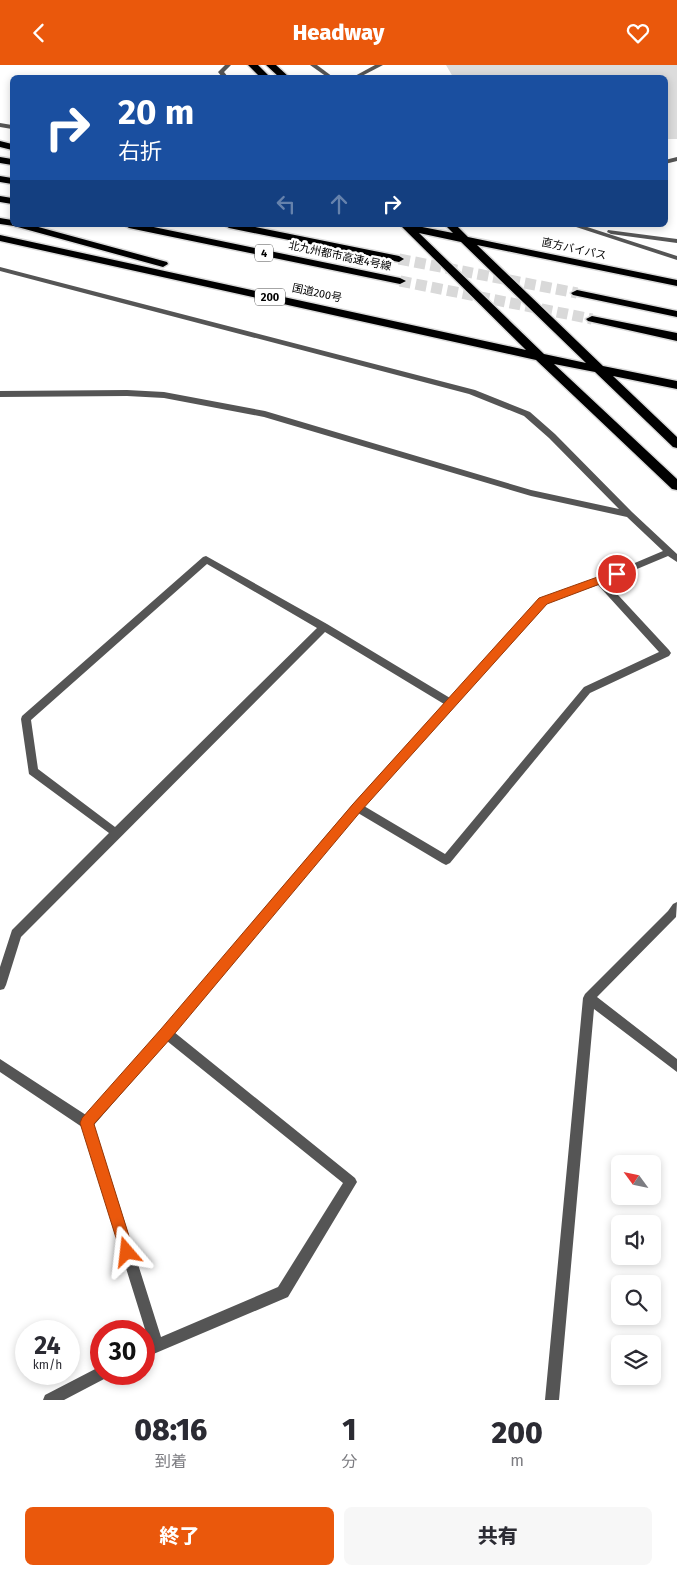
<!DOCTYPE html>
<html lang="ja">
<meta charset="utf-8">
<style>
:root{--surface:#fff;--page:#f7f7f7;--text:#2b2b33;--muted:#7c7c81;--accent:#ea580c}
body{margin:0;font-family:"Fira Sans","Noto Sans JP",sans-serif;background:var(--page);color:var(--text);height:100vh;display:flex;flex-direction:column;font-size:19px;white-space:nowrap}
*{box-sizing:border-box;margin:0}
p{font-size:16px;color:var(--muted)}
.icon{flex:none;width:28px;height:28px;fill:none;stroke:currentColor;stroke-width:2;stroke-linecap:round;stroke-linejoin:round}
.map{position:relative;height:1335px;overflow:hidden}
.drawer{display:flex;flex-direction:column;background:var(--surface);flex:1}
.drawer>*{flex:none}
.guide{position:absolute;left:10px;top:10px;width:658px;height:152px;border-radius:8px;box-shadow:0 2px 8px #0003;background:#1a4fa0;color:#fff;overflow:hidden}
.needle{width:32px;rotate:303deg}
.buttons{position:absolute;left:611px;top:1090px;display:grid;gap:10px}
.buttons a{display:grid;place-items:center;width:50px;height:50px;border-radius:8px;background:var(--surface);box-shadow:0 2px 8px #0003;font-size:25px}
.speed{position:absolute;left:15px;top:1255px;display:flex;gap:10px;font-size:25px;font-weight:700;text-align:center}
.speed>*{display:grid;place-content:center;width:65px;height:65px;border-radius:50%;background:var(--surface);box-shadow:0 2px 8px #0003;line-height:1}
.speed small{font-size:12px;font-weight:400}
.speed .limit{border:8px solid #d22;background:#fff;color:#111}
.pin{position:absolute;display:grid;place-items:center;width:42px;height:42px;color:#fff;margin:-21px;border:2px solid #fff;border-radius:50%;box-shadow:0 1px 5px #0007}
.me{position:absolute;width:55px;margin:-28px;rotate:343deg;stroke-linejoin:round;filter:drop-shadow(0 0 4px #0008)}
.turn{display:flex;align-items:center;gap:18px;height:105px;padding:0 25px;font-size:22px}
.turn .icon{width:65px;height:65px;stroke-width:2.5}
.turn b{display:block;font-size:35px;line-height:42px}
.lanes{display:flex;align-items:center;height:48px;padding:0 25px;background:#0003;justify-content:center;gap:25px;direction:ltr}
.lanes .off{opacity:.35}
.eta{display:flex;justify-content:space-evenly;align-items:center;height:85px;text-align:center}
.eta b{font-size:30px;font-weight:800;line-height:35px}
.button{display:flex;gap:10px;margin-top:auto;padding:10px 25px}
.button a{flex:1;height:58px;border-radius:8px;background:var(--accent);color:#fff;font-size:20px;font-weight:800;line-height:58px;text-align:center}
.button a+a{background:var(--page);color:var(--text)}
header{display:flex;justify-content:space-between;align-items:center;height:65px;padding:0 25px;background:var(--accent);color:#fff;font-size:22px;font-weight:800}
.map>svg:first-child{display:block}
.green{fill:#dcdcdc}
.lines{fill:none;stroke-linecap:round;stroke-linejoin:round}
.highway-tunnel{stroke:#d9d9d9;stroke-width:11;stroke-dasharray:11 5;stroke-linecap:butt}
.highway-casing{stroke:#dbdbdb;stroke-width:3}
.street{fill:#555;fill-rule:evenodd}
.highway{fill:#000;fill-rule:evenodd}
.route{fill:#ea580c;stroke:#983908}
.labels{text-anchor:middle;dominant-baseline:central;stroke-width:5;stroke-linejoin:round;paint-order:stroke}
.far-street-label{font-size:11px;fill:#000;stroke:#fff}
.shield{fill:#fff;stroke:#4c4c4c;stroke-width:1}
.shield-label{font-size:11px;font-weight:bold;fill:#000}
</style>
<header><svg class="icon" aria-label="back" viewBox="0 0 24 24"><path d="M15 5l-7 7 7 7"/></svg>Headway<svg class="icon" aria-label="heart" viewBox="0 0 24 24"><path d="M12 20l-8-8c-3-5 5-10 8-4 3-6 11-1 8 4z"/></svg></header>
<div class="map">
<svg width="677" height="1335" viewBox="0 0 677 1335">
<rect width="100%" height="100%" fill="#fff"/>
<path class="green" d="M446 0H677V74H665V12H453Z"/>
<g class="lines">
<g class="highway-tunnel">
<path d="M399 194 577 228"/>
<path d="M400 216 592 254"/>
</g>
<g class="highway-casing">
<g id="highway">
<path d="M248 0H258L270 12H260Z"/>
<path d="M266 0H276L289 12H279Z"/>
<path d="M0 76 12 79V85L0 82Z"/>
<path d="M0 92 12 94V100L0 98Z"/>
<path d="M0 111 12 113V119L0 117Z"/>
<path d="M0 131 12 133V139L0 137Z"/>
<path d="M0 153 12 155V160H31L167 197 168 199 163 202 14 161 0 159Z"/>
<path d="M124 160H144L400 213 406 216 400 219 129 163Z"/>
<path d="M224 160H245L399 191 404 194 399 197 229 163Z"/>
<path d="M400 160H412L453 168 445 160H456L468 172 677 215V221L477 180 603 301 677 316V324L613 311 677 372V383L673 382 595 307 554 299 677 414V425L672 424 536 295 0 176V170L526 285ZM419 168 461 177 586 298 544 289Z"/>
<path d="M577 225 677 246V252L573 230 571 228Z"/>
<path d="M592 251 677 268V276L588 256 586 254Z"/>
</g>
</g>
<g class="street">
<path d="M225 0H231L224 7 228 12H222L218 7Z"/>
<path d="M310 0H317L333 12H327Z"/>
<path d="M375 0H383L360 12H353Z"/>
<path d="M0 58 12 60V64L0 62Z"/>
<path d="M677 92V96L665 99V95Z"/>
<path d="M570 160H581L677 191V195Z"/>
<path d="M608 165 677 174V178L611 169 607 167Z"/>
<path d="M0 202 475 325 530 347 555 369 632 447 677 489V497L668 491 606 517 669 585 671 588 669 591 590 628 450 798 446 800 442 798 358 748 174 967 355 1113 357 1117 288 1232 144 1293V1279L149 1277 82 1062 0 1007V994L86 1050 162 964 353 739 444 639 325 567 21 872 6 920 4 924 0 925V902L12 865 109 768 29 709 21 654 22 651 203 492 206 491 327 559 450 633 540 534 597 514 663 486 627 452 531 431 264 352 164 333 127 331 0 332V326L127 325 164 327 265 346 531 425 619 444 549 373 524 351 469 329 0 206ZM207 499 317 563 115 762 38 704 31 655ZM598 520 659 587 584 622 445 789 364 741 546 538ZM167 976 343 1118 278 1222 161 1272 94 1060Z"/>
<path d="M677 837 676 852 597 932 677 994V1007L594 944 559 1335H545L583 933 585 929 668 846 673 839Z"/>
<path d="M101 1301V1309H108L106 1313 64 1335H43L45 1330Z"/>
</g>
<use href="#highway" class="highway"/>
</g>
<path class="route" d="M617 505 621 506 623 509 621 511 547 539 361 746 171 973 94 1059 134 1187 132 1192 127 1194 122 1192 80 1058 82 1053 161 964 353 739 539 533Z"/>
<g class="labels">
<g class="far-street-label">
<text transform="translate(574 184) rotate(12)">直方バイパス</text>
<text transform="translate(340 191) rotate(12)">北九州都市高速4号線</text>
<text transform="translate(317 228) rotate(12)">国道200号</text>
</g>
<g class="shield">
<rect x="255" y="179.5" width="18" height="17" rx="4"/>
<rect x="255" y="223.5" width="30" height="17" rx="4"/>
</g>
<g class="shield-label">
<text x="264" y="188">4</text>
<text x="270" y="232">200</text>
</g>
</g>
</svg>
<div class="buttons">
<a><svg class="needle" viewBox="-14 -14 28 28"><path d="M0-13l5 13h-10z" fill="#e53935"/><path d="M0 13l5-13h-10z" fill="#7c7c81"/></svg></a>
<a><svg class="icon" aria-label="sound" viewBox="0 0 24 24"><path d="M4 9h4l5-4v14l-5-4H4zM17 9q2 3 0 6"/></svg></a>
<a><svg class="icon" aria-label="search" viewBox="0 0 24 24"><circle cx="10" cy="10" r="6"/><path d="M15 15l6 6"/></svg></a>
<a><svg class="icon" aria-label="layers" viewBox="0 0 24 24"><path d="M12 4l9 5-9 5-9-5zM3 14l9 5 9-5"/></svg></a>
</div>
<div class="speed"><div>24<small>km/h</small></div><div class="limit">30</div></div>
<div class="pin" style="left:617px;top:509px;background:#d93025"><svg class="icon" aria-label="arrive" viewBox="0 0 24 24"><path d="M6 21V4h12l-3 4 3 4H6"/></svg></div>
<svg class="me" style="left:127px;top:1187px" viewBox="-20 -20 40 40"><path d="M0-17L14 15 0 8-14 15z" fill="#ea580c" stroke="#fff" stroke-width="4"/></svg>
<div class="guide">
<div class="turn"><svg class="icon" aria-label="right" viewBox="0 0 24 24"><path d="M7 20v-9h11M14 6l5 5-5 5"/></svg><div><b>20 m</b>右折</div></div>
<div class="lanes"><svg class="icon off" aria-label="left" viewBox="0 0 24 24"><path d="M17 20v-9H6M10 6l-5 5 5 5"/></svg><svg class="icon off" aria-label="ahead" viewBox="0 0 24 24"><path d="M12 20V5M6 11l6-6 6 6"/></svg><svg class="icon" aria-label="right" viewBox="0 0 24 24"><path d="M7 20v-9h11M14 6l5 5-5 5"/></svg></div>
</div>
</div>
<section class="drawer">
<div class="eta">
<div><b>08:16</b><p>到着</p></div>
<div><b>1</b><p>分</p></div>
<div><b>200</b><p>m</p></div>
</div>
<div class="button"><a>終了</a><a>共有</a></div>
</section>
